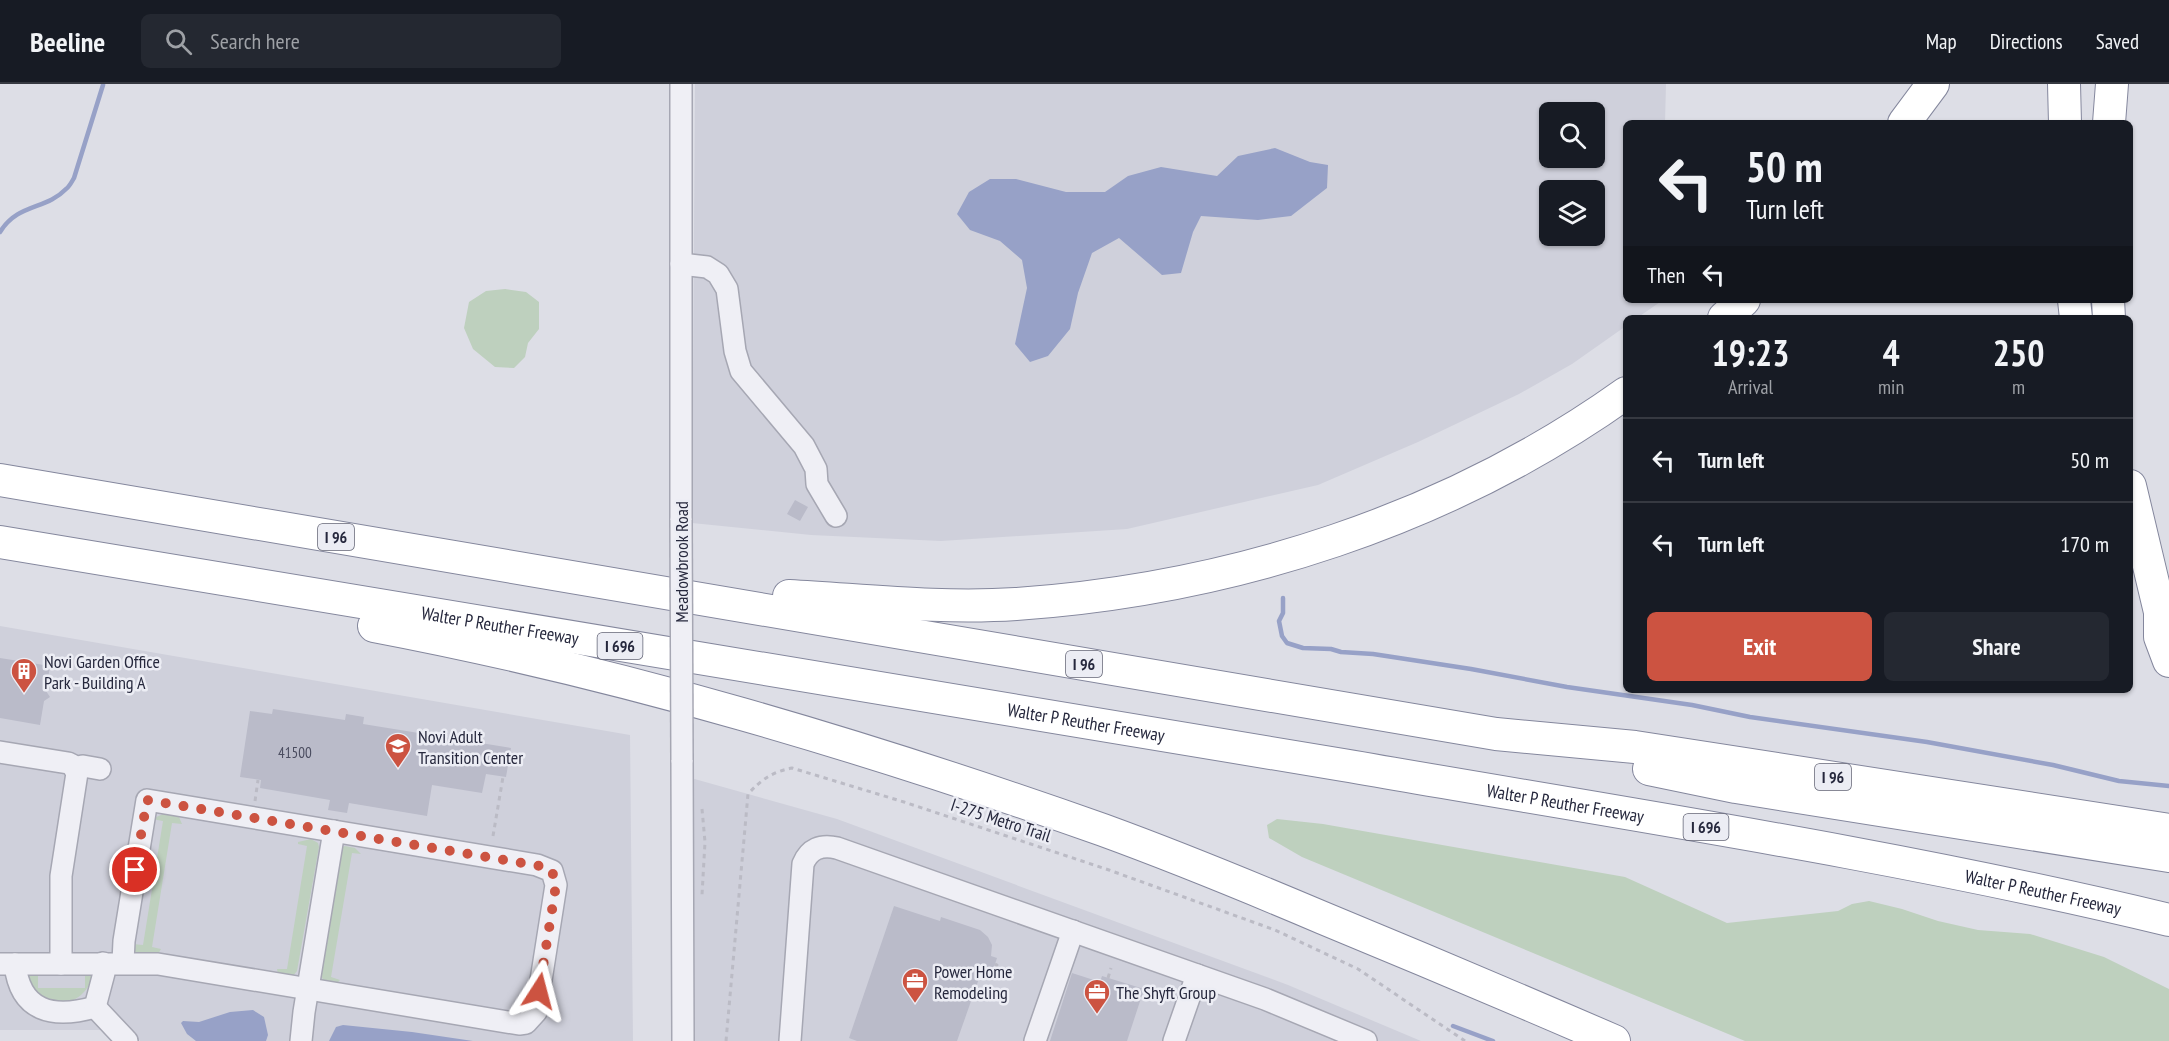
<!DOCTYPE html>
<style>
:root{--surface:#171b24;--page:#242831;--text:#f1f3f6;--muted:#9ea1a6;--line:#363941;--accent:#cc5341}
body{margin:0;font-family:"PT Sans Narrow",sans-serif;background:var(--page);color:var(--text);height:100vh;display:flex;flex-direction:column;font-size:22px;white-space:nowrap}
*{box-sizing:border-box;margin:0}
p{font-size:20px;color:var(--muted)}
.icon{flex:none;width:33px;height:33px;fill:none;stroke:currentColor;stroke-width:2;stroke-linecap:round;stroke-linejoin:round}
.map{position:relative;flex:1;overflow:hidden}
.panel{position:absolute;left:1623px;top:231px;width:510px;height:378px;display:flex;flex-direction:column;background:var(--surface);border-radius:9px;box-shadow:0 2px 4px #0004}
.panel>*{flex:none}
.top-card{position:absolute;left:1623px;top:36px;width:510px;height:183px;border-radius:9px;box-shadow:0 2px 4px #0004;background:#171b24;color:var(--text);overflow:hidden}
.fabs{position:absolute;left:1539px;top:18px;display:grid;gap:12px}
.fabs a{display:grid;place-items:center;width:66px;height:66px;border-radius:9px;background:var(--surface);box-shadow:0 2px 4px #0004;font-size:30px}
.pin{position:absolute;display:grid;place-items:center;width:51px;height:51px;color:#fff;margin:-26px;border:3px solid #fff;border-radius:50%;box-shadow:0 2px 6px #0007}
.me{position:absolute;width:66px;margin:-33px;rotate:9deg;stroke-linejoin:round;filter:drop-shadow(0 0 4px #0008)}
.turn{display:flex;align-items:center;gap:21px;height:126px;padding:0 24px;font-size:27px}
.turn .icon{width:78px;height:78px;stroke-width:2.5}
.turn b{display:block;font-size:42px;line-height:51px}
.then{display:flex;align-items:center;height:57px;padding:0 24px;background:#0003;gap:12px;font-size:22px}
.eta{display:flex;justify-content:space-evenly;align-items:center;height:102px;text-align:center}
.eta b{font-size:36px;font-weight:700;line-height:42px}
.cta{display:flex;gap:12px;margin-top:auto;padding:12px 24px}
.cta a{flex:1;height:69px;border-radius:9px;background:var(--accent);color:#fff;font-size:24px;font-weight:700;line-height:69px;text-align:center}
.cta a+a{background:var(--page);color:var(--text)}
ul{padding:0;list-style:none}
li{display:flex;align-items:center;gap:18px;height:84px;padding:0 24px;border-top:2px solid var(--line)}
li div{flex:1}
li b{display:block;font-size:22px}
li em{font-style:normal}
header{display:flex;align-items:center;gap:36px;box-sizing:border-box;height:84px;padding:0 30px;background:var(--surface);border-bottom:2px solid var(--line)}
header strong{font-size:28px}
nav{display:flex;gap:33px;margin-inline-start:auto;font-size:21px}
.search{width:420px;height:54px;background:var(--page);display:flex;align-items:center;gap:15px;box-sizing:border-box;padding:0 21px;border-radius:9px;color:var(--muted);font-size:22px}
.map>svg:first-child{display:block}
.built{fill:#cfd0db;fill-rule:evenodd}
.green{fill:#bed0be}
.water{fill:#97a1c7}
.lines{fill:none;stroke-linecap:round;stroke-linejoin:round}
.stream{stroke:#97a1c7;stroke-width:4.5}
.building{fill:#babbc9}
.minor-casing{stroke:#a6a7b3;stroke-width:24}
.highway-casing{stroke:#84879d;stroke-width:34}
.path{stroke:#bbbbc5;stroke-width:3;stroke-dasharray:4.5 4.5;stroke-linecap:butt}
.minor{stroke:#efeff5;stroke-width:21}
.highway{stroke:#fff;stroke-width:32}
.minor-bridge-casing{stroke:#a6a7b3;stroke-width:24;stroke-linecap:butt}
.minor-bridge{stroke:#efeff5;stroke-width:21}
.route{stroke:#cc5341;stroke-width:10;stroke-dasharray:0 18}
.labels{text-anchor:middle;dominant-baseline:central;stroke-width:5;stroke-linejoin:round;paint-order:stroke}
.number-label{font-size:15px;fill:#4b4d60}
.shield{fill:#ecedf4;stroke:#616374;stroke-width:1.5}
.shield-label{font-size:16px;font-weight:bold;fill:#26283d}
.street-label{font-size:18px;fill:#26283d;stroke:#ecedf4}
.poi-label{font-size:18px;fill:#26283d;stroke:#ecedf4;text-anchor:start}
</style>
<header>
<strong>Beeline</strong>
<div class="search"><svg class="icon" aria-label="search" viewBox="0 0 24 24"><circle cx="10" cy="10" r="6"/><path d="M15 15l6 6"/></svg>Search here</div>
<nav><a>Map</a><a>Directions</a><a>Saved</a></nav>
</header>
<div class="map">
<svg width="2169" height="957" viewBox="0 0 2169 957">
<rect width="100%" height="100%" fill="#dddee6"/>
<g class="built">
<path d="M695 0H1666L1665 39H1626V216H1663L1637 234H1626V242L1572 280 1519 310 1418 358 1318 401 1127 445 941 457 811 451 692 439ZM1550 28H1594V74H1550ZM1550 106H1594V152H1550Z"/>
<path d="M0 542 630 651 633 957H140L131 946H0Z"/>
<path d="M691 694 837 735 1288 901 1421 957H693Z"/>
</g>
<g class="green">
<path d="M505 205 526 208 539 218V245L528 259 525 273 514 284 495 283 473 265 464 244 469 218 486 207Z"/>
<path d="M163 730 179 733 182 740 172 739 152 863 161 865 158 870 136 868 134 867 133 860 143 861 163 737 152 735Z"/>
<path d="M1277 735 1323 740 1625 793 1727 839 1838 827 1852 820 1869 817 1902 825 1938 837 1978 846 2030 850 2104 873 2169 905V957H1745L1302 773 1269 754 1267 741Z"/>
<path d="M311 755 318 759 319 763 297 887 292 893 278 890 277 885H287L307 762 298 760V758Z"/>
<path d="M345 762 355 764 361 770 352 769 331 893 340 896 334 902 324 898 321 891 342 763Z"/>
<path d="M88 889 92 893C88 909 73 921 56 919 48 918 40 913 33 910L26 890H38V904H85V891Z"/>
</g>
<g class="water">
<path d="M1275 64 1310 78 1328 81 1327 104 1291 132 1258 136 1201 132 1193 148 1181 189 1162 191 1119 154 1092 169 1078 209 1070 245 1048 272 1030 278 1015 260 1027 204 1022 176 1000 157 970 146 957 130 969 108 990 95H1016L1066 108H1105L1128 92 1161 83 1217 92 1238 72Z"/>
<path d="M253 926 264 933 268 951 266 957H196L187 950 181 939 183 937 199 938 230 928Z"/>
<path d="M343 941 412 948 473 957H329L336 943Z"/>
</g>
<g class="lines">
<g class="stream">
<path d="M0 148C18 119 46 126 66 105 70 102 72 97 74 94L103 1"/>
<path d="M1283 514V529L1279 537 1282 552 1287 559 1303 564 1331 565 1341 568 1373 570 1471 585 1567 603 1692 621 1750 633 1927 658 2053 681 2119 697 2169 702"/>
<path d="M1453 942 1493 957"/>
</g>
</g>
<g class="building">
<path d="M795 416 808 423 800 437 787 430Z"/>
<path d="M0 574 50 582 46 607 50 613 44 617 40 641 0 634Z"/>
<path d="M273 625 345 636 346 630 364 633 363 640 511 664 506 693 486 690 482 709 432 701 427 732 349 719 347 729 328 726 330 716 260 704 261 696 240 693 250 627 272 630Z"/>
<path d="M894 822 940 837 941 833 980 846 988 853 992 861 991 872 997 874 993 886 983 883 957 957H857L849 954Z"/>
<path d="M1072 889 1100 898 1102 892 1144 905 1127 957H1050Z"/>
</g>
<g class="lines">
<g class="minor-casing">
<g id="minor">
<path d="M681 0V436"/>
<path d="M681 180 707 183 718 190 727 205 735 267 741 287 804 362 816 385 817 400 836 432"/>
<path d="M0 668 68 679 72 681 77 689 61 792V880"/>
<path d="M682 676 683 957"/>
<path d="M75 684 83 682 100 685"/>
<path d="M0 880H158L519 940 526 939 536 928 556 801 552 787 537 781 147 716 124 857 123 878"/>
<path d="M15 880C20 928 53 935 95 923L104 889 103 879"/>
<path d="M95 923 127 957"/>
<path d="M301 957 304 928 334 747"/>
<path d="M790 957 803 780C809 765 821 760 837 764L1265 915 1366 957"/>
<path d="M1035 957 1073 847"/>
<path d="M1174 957 1197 891"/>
</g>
</g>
<g class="highway-casing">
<g id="highway">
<path d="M2064 0 2065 39"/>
<path d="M1904 39 1933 0"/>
<path d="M2109 39 2112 0"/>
<path d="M2074 216 2076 234"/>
<path d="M2108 216 2109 234"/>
<path d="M1724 234 1744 216"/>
<path d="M0 396 1496 650 1635 663 2169 746"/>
<path d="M2130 402 2160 528V553L2169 577"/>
<path id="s1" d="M0 458C447 533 895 605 1343 681 1619 729 1896 770 2169 836"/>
<path d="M789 512C864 516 940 525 1016 520 1232 505 1448 436 1626 309"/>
<path d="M374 542C622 589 865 662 1103 746 1177 773 1250 803 1323 834 1420 874 1517 915 1614 957"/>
<path d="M1649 685 1736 703 2169 772"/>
</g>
</g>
<g class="path">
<path d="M255 717 258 696"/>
<path d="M702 725 705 758 702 811"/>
<path d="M493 752 503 693"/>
<path d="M995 880 997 881 994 888 1007 892"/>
<path d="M1108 894 1111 884"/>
<path d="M726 957 748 710C762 695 772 688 792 684L904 718 1109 786 1275 846 1358 885 1465 957"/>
</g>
<use href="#minor" class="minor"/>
<use href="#highway" class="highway"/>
<g class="minor-bridge-casing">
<path id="minor-bridge" d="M681 436 682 676"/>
</g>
<use href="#minor-bridge" class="minor-bridge"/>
</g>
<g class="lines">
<path class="route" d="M135 786 147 716 546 783 552 787 556 801 539 907"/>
</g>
<defs>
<g id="building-pin" transform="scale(1.35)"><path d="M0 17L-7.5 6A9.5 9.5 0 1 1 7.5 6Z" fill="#cc5341" stroke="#ecedf4"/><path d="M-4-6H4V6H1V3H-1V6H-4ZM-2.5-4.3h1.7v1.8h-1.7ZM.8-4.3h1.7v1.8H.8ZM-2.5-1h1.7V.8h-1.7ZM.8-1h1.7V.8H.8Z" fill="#fff"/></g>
<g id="school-pin" transform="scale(1.35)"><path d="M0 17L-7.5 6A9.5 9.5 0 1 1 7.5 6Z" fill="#cc5341" stroke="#ecedf4"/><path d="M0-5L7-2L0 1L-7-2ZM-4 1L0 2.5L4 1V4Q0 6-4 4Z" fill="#fff"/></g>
<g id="office-pin" transform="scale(1.35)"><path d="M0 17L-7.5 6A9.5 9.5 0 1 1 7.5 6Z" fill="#cc5341" stroke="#ecedf4"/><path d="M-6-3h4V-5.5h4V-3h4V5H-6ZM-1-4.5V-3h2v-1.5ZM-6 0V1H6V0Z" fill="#fff"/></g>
</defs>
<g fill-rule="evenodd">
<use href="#building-pin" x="24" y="587"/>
<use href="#school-pin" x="398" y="662"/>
<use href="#office-pin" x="915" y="897"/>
<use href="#office-pin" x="1097" y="908"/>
</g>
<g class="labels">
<g class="number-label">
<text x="295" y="668">41500</text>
</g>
<g class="shield">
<rect x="318" y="440" width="36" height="26" rx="4.5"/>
<rect x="597.5" y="549" width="45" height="26" rx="4.5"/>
<rect x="1066" y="567" width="36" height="26" rx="4.5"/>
<rect x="1815" y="680" width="36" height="26" rx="4.5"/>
<rect x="1683.5" y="730" width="45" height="26" rx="4.5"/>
</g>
<g class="shield-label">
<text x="336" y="453">I 96</text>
<text x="620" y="562">I 696</text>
<text x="1084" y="580">I 96</text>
<text x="1833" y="693">I 96</text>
<text x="1706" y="743">I 696</text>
</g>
<g class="street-label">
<text transform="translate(681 478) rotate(-90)">Meadowbrook Road</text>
<text stroke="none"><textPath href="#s1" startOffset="507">Walter P Reuther Freeway</textPath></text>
<text stroke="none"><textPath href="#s1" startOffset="1101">Walter P Reuther Freeway</textPath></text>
<text stroke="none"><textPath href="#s1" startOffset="1587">Walter P Reuther Freeway</textPath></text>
<text transform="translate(1001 736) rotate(18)">I-275 Metro Trail</text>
<text stroke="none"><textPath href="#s1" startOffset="2073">Walter P Reuther Freeway</textPath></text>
</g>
<g class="poi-label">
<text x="44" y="577">Novi Garden Office<tspan x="44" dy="21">Park - Building A</tspan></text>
<text x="418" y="652">Novi Adult<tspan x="418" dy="21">Transition Center</tspan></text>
<text x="934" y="887">Power Home<tspan x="934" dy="21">Remodeling</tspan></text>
<text x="1116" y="908">The Shyft Group</text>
</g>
</g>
</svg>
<div class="fabs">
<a><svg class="icon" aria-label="search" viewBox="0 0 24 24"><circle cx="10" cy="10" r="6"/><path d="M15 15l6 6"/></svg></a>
<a><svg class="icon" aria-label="layers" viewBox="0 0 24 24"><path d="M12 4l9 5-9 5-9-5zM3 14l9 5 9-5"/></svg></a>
</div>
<div class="pin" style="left:135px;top:786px;background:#d93025"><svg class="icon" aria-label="arrive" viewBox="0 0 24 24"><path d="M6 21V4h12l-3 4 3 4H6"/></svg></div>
<svg class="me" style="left:539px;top:907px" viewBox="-20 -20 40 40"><path d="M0-17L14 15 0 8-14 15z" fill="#cc5341" stroke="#fff" stroke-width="4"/></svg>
<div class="top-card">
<div class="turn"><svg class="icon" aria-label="left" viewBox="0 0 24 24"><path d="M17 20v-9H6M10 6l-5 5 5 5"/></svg><div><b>50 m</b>Turn left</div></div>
<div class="then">Then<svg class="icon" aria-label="left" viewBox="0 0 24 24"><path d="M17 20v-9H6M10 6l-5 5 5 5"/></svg></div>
</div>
<section class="panel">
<div class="eta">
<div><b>19:23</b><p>Arrival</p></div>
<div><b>4</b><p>min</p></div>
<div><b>250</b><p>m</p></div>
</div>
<ul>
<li><svg class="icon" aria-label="left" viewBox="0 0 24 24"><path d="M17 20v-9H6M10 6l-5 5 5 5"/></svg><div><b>Turn left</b></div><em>50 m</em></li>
<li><svg class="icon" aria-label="left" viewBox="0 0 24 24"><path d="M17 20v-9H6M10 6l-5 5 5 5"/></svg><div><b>Turn left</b></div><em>170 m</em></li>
</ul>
<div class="cta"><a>Exit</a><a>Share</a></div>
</section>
</div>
